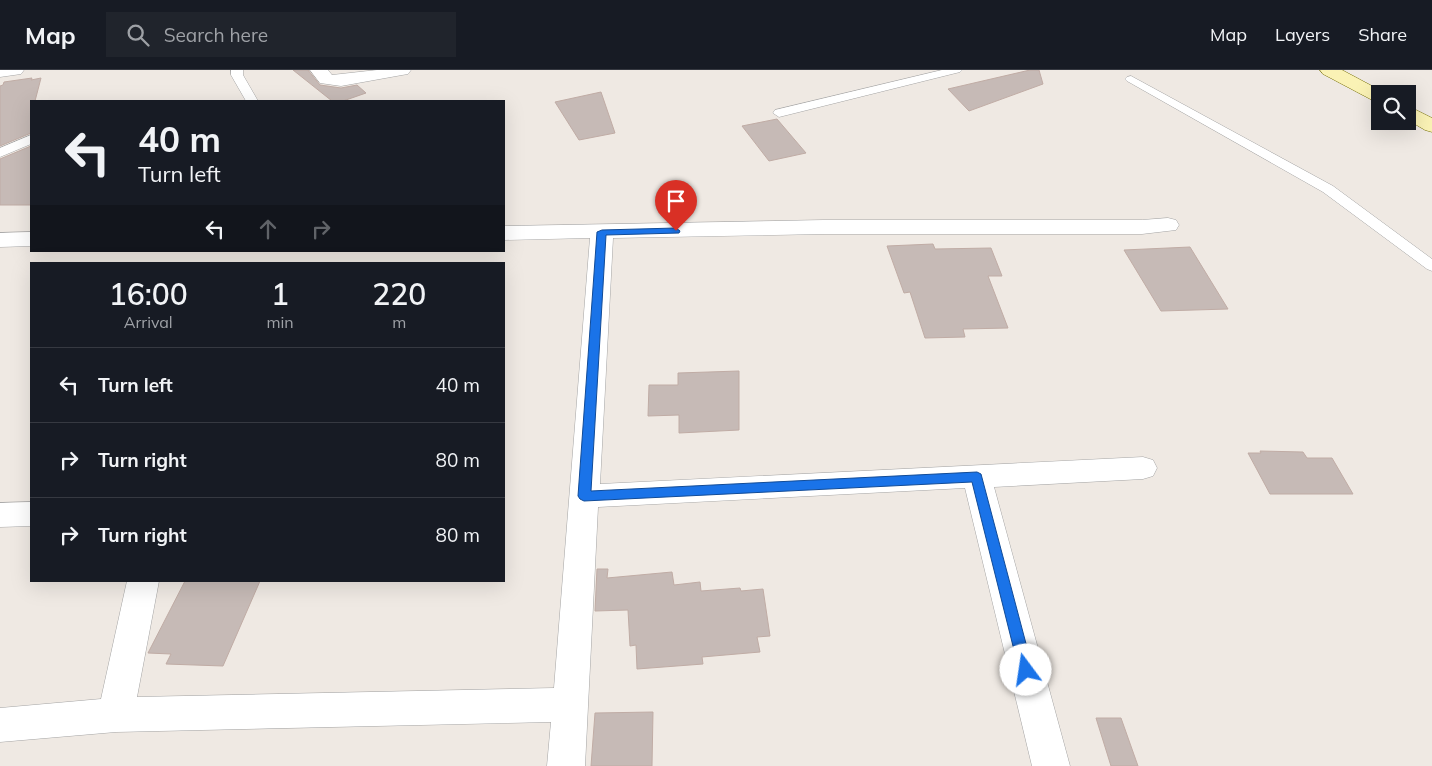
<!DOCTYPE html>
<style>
:root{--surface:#171b24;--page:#20242c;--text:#f1f3f6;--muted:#9ea1a6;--line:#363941}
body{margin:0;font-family:Mulish,sans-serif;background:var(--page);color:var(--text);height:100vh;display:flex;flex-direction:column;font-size:19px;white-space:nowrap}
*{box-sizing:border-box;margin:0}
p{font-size:16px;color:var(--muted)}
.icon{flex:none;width:28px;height:28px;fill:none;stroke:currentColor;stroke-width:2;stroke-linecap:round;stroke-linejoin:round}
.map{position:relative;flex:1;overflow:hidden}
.side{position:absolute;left:30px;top:192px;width:475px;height:320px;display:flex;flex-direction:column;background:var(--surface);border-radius:0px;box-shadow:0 5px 20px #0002}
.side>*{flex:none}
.top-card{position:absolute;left:30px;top:30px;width:475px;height:152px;border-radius:0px;box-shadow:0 5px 20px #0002;background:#171b24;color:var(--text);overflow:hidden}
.tools{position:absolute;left:1371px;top:15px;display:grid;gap:10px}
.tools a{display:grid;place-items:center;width:45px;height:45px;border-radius:0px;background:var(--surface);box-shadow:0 5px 20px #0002;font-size:25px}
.pin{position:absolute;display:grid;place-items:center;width:42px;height:42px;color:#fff;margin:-51px -21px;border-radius:50% 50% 50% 0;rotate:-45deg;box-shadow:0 0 5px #0007}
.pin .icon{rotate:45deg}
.me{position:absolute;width:55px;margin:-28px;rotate:346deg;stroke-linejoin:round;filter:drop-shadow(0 0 4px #0008)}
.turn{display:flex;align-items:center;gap:18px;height:105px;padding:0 25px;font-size:22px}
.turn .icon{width:65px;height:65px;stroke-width:2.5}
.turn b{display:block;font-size:35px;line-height:42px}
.lanes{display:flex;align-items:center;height:48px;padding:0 25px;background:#0003;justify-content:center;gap:25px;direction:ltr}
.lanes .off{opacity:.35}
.eta{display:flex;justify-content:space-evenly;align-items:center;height:85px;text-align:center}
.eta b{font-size:30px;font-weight:600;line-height:35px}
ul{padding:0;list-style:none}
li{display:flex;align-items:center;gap:15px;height:75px;padding:0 25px;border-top:1px solid var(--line)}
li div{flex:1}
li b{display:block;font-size:19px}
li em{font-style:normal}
header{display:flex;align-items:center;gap:30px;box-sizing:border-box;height:70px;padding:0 25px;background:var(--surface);border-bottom:1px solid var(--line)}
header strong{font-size:24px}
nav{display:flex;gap:28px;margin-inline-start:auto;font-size:18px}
.search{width:350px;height:45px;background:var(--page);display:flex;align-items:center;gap:12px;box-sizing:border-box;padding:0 18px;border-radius:0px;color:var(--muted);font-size:19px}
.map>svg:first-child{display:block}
.building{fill:#c6bab6;stroke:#c0aca5}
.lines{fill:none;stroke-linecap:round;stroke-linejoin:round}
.lane-casing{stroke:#a4a4a4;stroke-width:1}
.street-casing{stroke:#a4a4a4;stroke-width:1}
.secondary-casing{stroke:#756e04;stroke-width:1}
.lane{fill:#fff;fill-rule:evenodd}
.street{fill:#fff;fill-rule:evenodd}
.secondary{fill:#faf2b5;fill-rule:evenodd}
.route{fill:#1a73e8;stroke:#114b97}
</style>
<header>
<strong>Map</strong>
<div class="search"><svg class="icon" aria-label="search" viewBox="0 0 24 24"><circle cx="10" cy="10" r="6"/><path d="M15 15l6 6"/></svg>Search here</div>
<nav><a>Map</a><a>Layers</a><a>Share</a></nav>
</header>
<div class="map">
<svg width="1432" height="696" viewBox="0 0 1432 696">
<rect width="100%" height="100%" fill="#efe9e3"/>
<g class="building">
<path d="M293 0H308L320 15 341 18 357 15 366 23 343 31H332Z"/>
<path d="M1030 0H1039L1043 14 969 41 948 19Z"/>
<path d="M32 8 31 10 41 8 35 31H31V63L0 76V16L3 15 4 12Z"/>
<path d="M601 22 615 63 579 70 555 32Z"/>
<path d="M777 49 806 83 769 91 742 56Z"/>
<path d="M31 76V135H0V89Z"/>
<path d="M933 174 935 179 991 178 1002 206H988L1008 258 963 259 965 267 925 268 910 222 904 223 887 176Z"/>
<path d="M1190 177 1228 239 1161 241 1124 180Z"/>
<path d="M739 301V360L679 363V345L648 346 649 315H678V303Z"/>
<path d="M1260 381 1303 382 1307 388H1332L1353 424H1270L1248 383H1261Z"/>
<path d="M597 499H608L607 508 672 502 674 515 700 512 701 521 740 518 741 521 763 519 770 566 757 567 760 582 702 587 703 594 637 599 636 575 630 576 628 540 595 541Z"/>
<path d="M185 511H260L223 596 166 594 171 584 148 583Z"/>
<path d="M653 642 652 696H591L595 643Z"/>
<path d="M1096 648H1121L1138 696H1111Z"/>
</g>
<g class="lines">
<g class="lane-casing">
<g id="lane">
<path d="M231 0H243V5L258 31H246L231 5Z"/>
<path d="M942 0H962L960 2 779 47 773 43 775 40Z"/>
<path d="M1131 6 1333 116 1432 189V201L1427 199 1323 122 1127 11 1125 9 1127 7Z"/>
<path d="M31 65V74L0 87V78Z"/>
</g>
</g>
<g class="street-casing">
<g id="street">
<path d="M0 0H24L21 4 0 7Z"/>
<path d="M310 0H328L332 5 377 0H411L408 4 402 5 341 16 320 13Z"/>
<path d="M1168 148 1176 150 1179 155 1176 160 1142 164H824L613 168 600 414 1143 387 1153 390 1157 398 1153 406 1143 409 994 417 1070 696H1032L965 418 598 437 585 696H547L551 652 116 662 0 672V638L101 629 127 511H159L137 627 554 618 590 168 504 170V156L824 150H1142Z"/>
<path d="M31 162V176L0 177V163Z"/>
<path d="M31 432V456L0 457V433Z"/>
</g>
</g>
<g class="secondary-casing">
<g id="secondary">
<path d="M1320 0H1342L1387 24H1380V33L1374 31 1323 4Z"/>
<path d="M1408 36 1432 48V62L1425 60 1408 50Z"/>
</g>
</g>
<use href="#lane" class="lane"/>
<use href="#street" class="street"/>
<use href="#secondary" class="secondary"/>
</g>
<path class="route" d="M676 158 680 161 679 163 606 165 591 421 977 402 981 404 1033 600 1031 604 1026 606 1021 604 1019 600 972 412 584 431 580 429 578 426 597 162 602 160Z"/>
</svg>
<div class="tools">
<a><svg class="icon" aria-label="search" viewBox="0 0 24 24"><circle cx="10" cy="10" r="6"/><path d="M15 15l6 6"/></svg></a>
</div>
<div class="pin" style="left:676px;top:161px;background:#d93025"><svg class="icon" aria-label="arrive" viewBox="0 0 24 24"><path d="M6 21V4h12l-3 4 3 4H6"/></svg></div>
<svg class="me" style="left:1026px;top:600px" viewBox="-20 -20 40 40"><circle r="19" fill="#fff"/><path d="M0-13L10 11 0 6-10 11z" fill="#1a73e8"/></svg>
<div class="top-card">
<div class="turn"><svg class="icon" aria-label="left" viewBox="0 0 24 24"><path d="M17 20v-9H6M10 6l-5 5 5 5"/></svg><div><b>40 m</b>Turn left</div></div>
<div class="lanes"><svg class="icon" aria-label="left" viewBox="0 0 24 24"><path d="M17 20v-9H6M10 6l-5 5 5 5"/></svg><svg class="icon off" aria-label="ahead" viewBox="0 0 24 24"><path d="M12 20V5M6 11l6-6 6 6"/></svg><svg class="icon off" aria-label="right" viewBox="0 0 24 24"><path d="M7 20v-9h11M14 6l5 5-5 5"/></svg></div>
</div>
<section class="side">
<div class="eta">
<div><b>16:00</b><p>Arrival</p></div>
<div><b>1</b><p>min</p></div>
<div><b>220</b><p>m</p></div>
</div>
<ul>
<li><svg class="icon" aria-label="left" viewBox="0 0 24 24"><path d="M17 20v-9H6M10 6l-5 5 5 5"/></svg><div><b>Turn left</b></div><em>40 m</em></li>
<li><svg class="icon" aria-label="right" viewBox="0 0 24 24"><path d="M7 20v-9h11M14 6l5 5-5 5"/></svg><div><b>Turn right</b></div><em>80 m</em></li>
<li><svg class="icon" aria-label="right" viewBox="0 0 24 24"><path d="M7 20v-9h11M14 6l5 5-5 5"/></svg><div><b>Turn right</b></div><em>80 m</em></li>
</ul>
</section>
</div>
